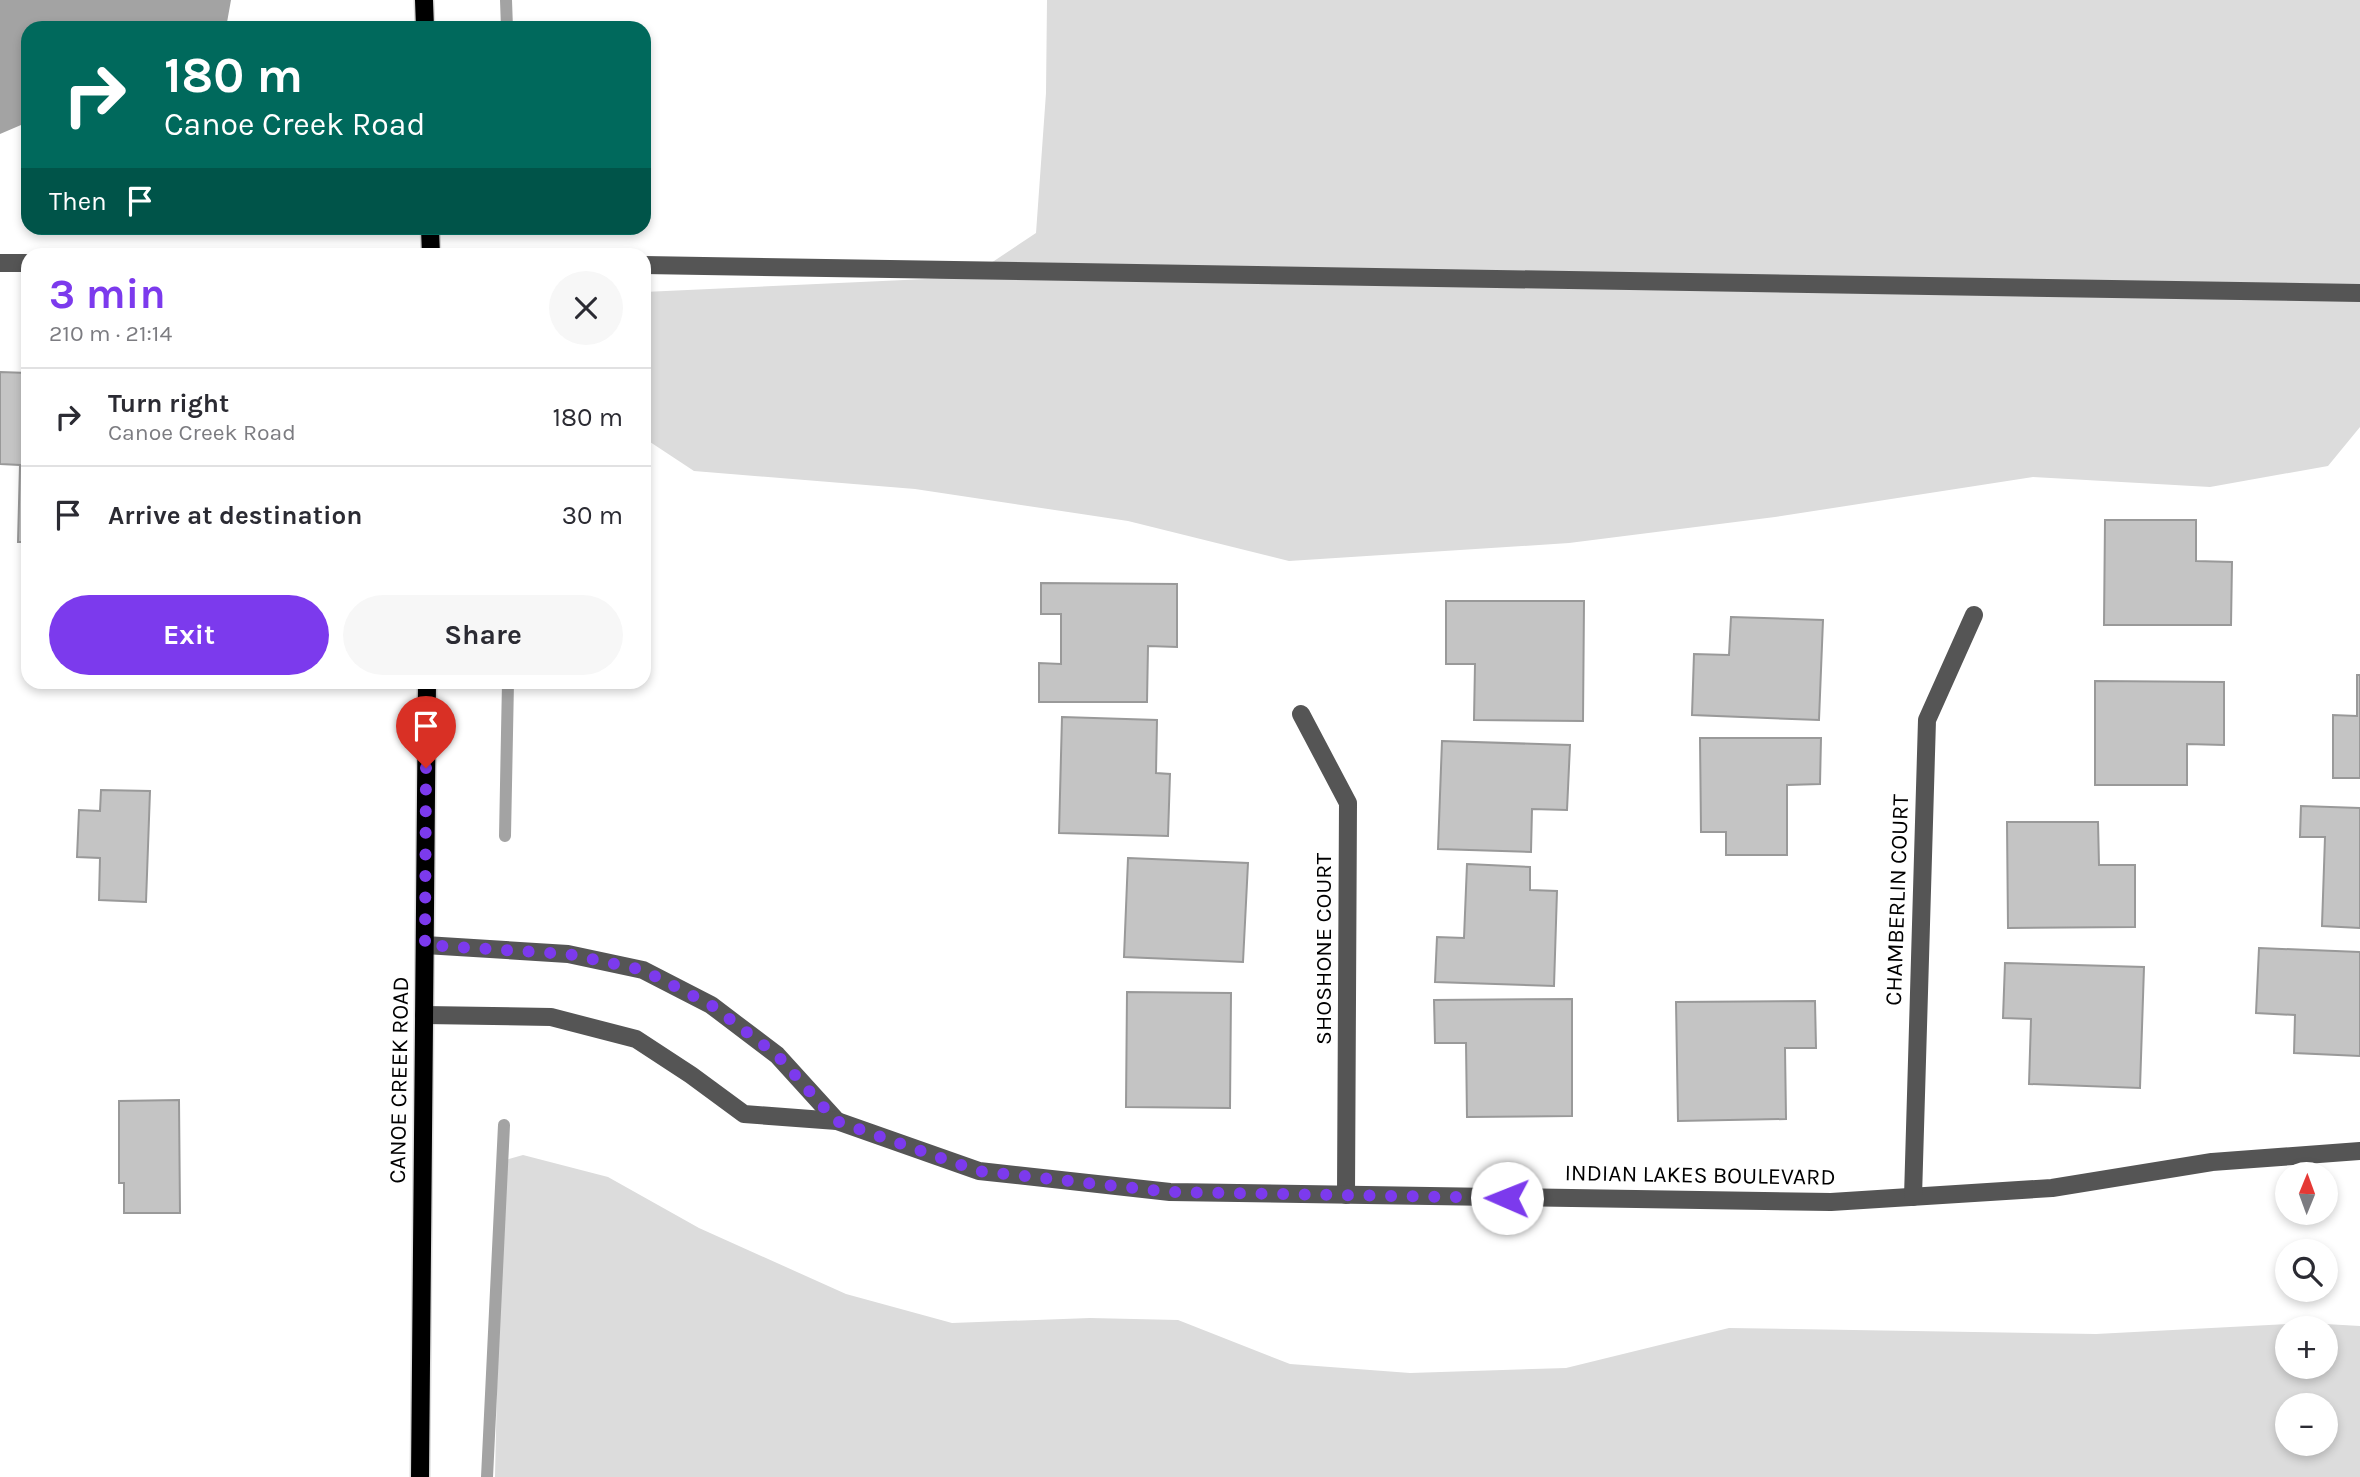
<!DOCTYPE html>
<meta charset="utf-8">
<style>
:root{--surface:#fff;--page:#f7f7f7;--text:#2b2b33;--muted:#7c7c81;--line:#e1e1e2;--accent:#7c3aed}
body{margin:0;font-family:Karla,sans-serif;background:var(--page);color:var(--text);height:100vh;display:flex;flex-direction:column;font-size:26px;white-space:nowrap}
*{box-sizing:border-box;margin:0}
p{font-size:23px;color:var(--muted)}
.icon{flex:none;width:38px;height:38px;fill:none;stroke:currentColor;stroke-width:2;stroke-linecap:round;stroke-linejoin:round}
.map{position:relative;flex:1;overflow:hidden}
.side{position:absolute;left:21px;top:248px;width:630px;height:441px;display:flex;flex-direction:column;background:var(--surface);border-radius:21px;box-shadow:0 4px 10px #0003}
.side>*{flex:none}
.guide{position:absolute;left:21px;top:21px;width:630px;height:214px;border-radius:21px;box-shadow:0 4px 10px #0003;background:#00695c;color:#fff;overflow:hidden}
.needle{width:46px;rotate:1deg}
.fabs{position:absolute;left:2275px;top:1162px;display:grid;gap:14px}
.fabs a{display:grid;place-items:center;width:63px;height:63px;border-radius:50%;background:var(--surface);box-shadow:0 4px 10px #0003;font-size:35px}
.pin{position:absolute;display:grid;place-items:center;width:60px;height:60px;color:#fff;margin:-72px -30px;border-radius:50% 50% 50% 0;rotate:-45deg;box-shadow:0 0 7px #0007}
.pin .icon{rotate:45deg}
.me{position:absolute;width:77px;margin:-38px;rotate:271deg;stroke-linejoin:round;filter:drop-shadow(0 0 5px #0008)}
.turn{display:flex;align-items:center;gap:24px;height:147px;padding:0 28px;font-size:32px}
.turn .icon{width:91px;height:91px;stroke-width:2.5}
.turn b{display:block;font-size:49px;line-height:60px}
.then{display:flex;align-items:center;height:66px;padding:0 28px;background:#0003;gap:14px;font-size:26px}
.round{display:grid;place-items:center;flex:none;width:74px;height:74px;border-radius:37px;background:var(--page)}
.summary{display:flex;align-items:center;justify-content:space-between;height:119px;padding:0 28px}
h1{font-size:42px;font-weight:700;line-height:52px;color:var(--accent)}
.cta{display:flex;gap:14px;margin-top:auto;padding:14px 28px}
.cta a{flex:1;height:80px;border-radius:42px;background:var(--accent);color:#fff;font-size:28px;font-weight:700;line-height:80px;text-align:center}
.cta a+a{background:var(--page);color:var(--text)}
ul{padding:0;list-style:none}
li{display:flex;align-items:center;gap:21px;height:98px;padding:0 28px;border-top:2px solid var(--line)}
li div{flex:1}
li b{display:block;font-size:26px}
li em{font-style:normal}
.map>svg:first-child{display:block}
.green{fill:#dcdcdc;fill-rule:evenodd}
.water{fill:#a3a3a3}
.lines{fill:none;stroke-linecap:round;stroke-linejoin:round}
.stream{stroke:#a3a3a3;stroke-width:12}
.building{fill:#c4c4c4;stroke:#999;stroke-width:2}
.major-casing{stroke:#dbdbdb;stroke-width:21}
.minor{stroke:#555;stroke-width:18}
.major{stroke:#000;stroke-width:18}
.route{stroke:#7c3aed;stroke-width:12;stroke-dasharray:0 21.6}
.labels{text-anchor:middle;dominant-baseline:central;stroke-width:7;stroke-linejoin:round;paint-order:stroke}
.street-label{font-size:23px;fill:#000;stroke:#fff}
</style>
<div class="map">
<svg width="2360" height="1477" viewBox="0 0 2360 1477">
<rect width="100%" height="100%" fill="#fff"/>
<g class="green">
<path d="M1047 0H2360V427L2328 466 2210 487 2033 477 1775 517 1569 543 1289 561 1128 521 915 489 694 471 644 438V292L970 277 1036 233 1046 93Z"/>
<path d="M523 1155 608 1177 699 1228 846 1294 952 1323 1090 1318 1178 1320 1290 1364 1410 1373 1566 1368 1729 1328 2096 1334 2308 1323 2360 1326V1477H495L502 1161ZM2287 1328H2326V1367H2287ZM2287 1405H2326V1444H2287Z"/>
</g>
<path class="water" d="M0 0H231L226 28H28V122L0 134Z"/>
<g class="lines">
<g class="stream">
<path d="M506 0 507 28"/>
<path d="M505 836 508 682"/>
<path d="M487 1477 504 1125"/>
</g>
</g>
<g class="building">
<path d="M0 372 28 373V542H18L20 465 0 464Z"/>
<path d="M2105 520H2196V561L2232 562 2231 625H2104Z"/>
<path d="M1041 583 1177 584V647L1148 646 1147 702H1039V663L1061 664V614H1041Z"/>
<path d="M1446 601H1584L1583 721 1474 720 1475 664H1446Z"/>
<path d="M1731 617 1823 620 1819 720 1692 715 1694 654 1729 655Z"/>
<path d="M2357 675H2360V778H2333V715L2357 716Z"/>
<path d="M2095 681 2224 682V745L2187 744V785H2095Z"/>
<path d="M1062 717 1157 720 1156 773 1170 774 1168 836 1059 833Z"/>
<path d="M1700 738H1821L1820 784 1787 785V855H1726V832H1701Z"/>
<path d="M1442 741 1570 745 1567 810 1532 809 1531 852 1438 849Z"/>
<path d="M101 790 150 791 146 902 99 900 100 858 77 857 79 810 100 811Z"/>
<path d="M2301 806 2360 808V928L2322 926 2325 837H2300Z"/>
<path d="M2007 822H2098L2099 865H2135V927L2008 928Z"/>
<path d="M1128 858 1248 863 1243 962 1124 957Z"/>
<path d="M1467 864 1530 867V890L1557 891 1554 986 1435 982 1437 937 1464 938Z"/>
<path d="M2259 948 2360 952V1056L2294 1053 2295 1015 2256 1013Z"/>
<path d="M2005 963 2144 967 2140 1088 2029 1084 2031 1019 2003 1018Z"/>
<path d="M1127 992 1231 993 1230 1108 1126 1107Z"/>
<path d="M1572 999V1116L1467 1117 1466 1043H1435L1434 1000Z"/>
<path d="M1815 1001 1816 1048H1785L1786 1119 1678 1121 1676 1002Z"/>
<path d="M179 1100 180 1213H124V1183H119V1101Z"/>
</g>
<g class="lines">
<g class="major-casing">
<g id="major">
<path d="M424 0 425 28"/>
<path d="M430 228 431 256"/>
<path d="M420 1477 427 682"/>
</g>
</g>
<g class="minor">
<path d="M0 263H28"/>
<path d="M644 265 2360 293"/>
<path d="M1301 714 1348 803 1346 1195"/>
<path d="M425 945 568 954 643 970 711 1005 777 1055 837 1121"/>
<path d="M424 1015 551 1017 636 1039 691 1075 744 1114 837 1121 979 1171 1170 1192 1831 1202 2052 1188 2212 1162 2360 1151"/>
<path d="M1913 1197 1927 720 1974 615"/>
</g>
<use href="#major" class="major"/>
</g>
<g class="lines">
<path class="route" d="M426 768 425 945 568 954 643 970 711 1005 777 1055 836 1121 978 1171 1170 1192 1507 1198"/>
</g>
<g class="labels">
<g class="street-label">
<text transform="translate(1897 900) rotate(-88)">CHAMBERLIN COURT</text>
<text transform="translate(1323 949) rotate(-90)">SHOSHONE COURT</text>
<text transform="translate(399 1080) rotate(-89)">CANOE CREEK ROAD</text>
<text transform="translate(1700 1175) rotate(1)">INDIAN LAKES BOULEVARD</text>
</g>
</g>
</svg>
<div class="fabs">
<a><svg class="needle" viewBox="-14 -14 28 28"><path d="M0-13l5 13h-10z" fill="#e53935"/><path d="M0 13l5-13h-10z" fill="#7c7c81"/></svg></a>
<a><svg class="icon" aria-label="search" viewBox="0 0 24 24"><circle cx="10" cy="10" r="6"/><path d="M15 15l6 6"/></svg></a>
<a>+</a>
<a>−</a>
</div>
<div class="pin" style="left:426px;top:768px;background:#d93025"><svg class="icon" aria-label="arrive" viewBox="0 0 24 24"><path d="M6 21V4h12l-3 4 3 4H6"/></svg></div>
<svg class="me" style="left:1507px;top:1198px" viewBox="-20 -20 40 40"><circle r="19" fill="#fff"/><path d="M0-13L10 11 0 6-10 11z" fill="#7c3aed"/></svg>
<div class="guide">
<div class="turn"><svg class="icon" aria-label="right" viewBox="0 0 24 24"><path d="M7 20v-9h11M14 6l5 5-5 5"/></svg><div><b>180 m</b>Canoe Creek Road</div></div>
<div class="then">Then<svg class="icon" aria-label="arrive" viewBox="0 0 24 24"><path d="M6 21V4h12l-3 4 3 4H6"/></svg></div>
</div>
<section class="side">
<div class="summary"><div><h1>3 min</h1><p>210 m · 21:14</p></div><a class="round"><svg class="icon" aria-label="close" viewBox="0 0 24 24"><path d="M6 6l12 12M18 6L6 18"/></svg></a></div>
<ul>
<li><svg class="icon" aria-label="right" viewBox="0 0 24 24"><path d="M7 20v-9h11M14 6l5 5-5 5"/></svg><div><b>Turn right</b><p>Canoe Creek Road</p></div><em>180 m</em></li>
<li><svg class="icon" aria-label="arrive" viewBox="0 0 24 24"><path d="M6 21V4h12l-3 4 3 4H6"/></svg><div><b>Arrive at destination</b></div><em>30 m</em></li>
</ul>
<div class="cta"><a>Exit</a><a>Share</a></div>
</section>
</div>
